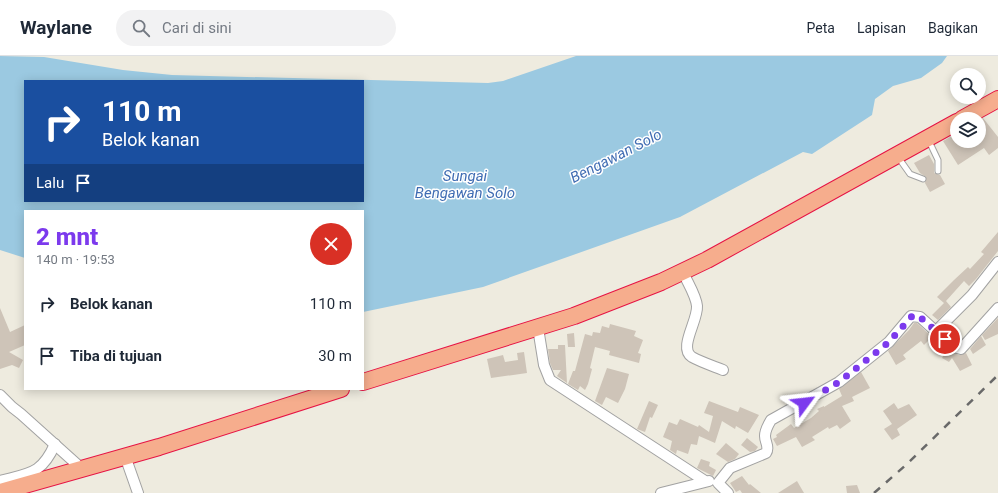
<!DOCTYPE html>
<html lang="id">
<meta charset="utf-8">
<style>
:root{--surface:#fff;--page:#f2f2f3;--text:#1f2937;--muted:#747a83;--line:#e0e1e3;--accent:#7c3aed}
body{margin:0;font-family:Roboto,sans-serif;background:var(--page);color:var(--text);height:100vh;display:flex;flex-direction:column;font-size:15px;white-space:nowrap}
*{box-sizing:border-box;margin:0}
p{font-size:13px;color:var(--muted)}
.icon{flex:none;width:22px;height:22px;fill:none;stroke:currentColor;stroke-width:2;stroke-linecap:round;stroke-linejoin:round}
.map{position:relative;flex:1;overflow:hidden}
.panel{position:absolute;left:24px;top:154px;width:340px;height:180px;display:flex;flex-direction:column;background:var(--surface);border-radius:0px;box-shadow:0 2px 10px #0003}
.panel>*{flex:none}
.guide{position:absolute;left:24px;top:24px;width:340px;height:122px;border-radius:0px;box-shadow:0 2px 10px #0003;background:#1a4fa0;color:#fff;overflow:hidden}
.fabs{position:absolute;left:950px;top:12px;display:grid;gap:8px}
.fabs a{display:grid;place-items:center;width:36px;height:36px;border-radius:50%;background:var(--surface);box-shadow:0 2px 10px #0003;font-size:20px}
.pin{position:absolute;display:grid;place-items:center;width:34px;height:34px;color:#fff;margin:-17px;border:2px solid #fff;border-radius:50%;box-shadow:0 1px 4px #0007}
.me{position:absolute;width:44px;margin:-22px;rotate:60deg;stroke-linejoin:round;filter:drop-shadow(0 0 3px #0008)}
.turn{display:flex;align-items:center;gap:14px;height:84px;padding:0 12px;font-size:18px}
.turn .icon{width:52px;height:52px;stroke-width:2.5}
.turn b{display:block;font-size:28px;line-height:34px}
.then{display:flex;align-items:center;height:38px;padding:0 12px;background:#0003;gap:8px;font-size:15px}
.round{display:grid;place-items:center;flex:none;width:42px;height:42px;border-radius:21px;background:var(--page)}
.summary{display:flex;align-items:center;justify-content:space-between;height:68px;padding:0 12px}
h1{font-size:24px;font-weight:800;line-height:30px;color:var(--accent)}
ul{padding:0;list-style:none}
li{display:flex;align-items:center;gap:12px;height:52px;padding:0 12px}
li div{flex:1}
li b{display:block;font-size:15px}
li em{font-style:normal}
header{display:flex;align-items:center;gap:24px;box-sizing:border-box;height:56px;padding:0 20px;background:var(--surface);border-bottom:1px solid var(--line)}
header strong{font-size:19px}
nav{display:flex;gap:22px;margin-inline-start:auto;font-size:14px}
.search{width:280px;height:36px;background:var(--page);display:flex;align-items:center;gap:10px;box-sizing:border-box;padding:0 14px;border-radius:22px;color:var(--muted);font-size:15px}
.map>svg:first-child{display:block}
.water{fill:#9bc9e1;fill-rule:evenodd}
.building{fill:#cec4b8}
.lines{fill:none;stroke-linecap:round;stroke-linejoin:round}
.service-casing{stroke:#a2a2a2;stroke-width:7}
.minor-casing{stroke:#a2a2a2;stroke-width:12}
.trunk-casing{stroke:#e61344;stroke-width:18}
.service{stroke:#fff;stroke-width:5}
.minor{stroke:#fff;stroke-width:10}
.trunk{stroke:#f6ad8d;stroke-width:16}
.rail{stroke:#696969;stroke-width:2.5;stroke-dasharray:8 8;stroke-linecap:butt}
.route{stroke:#7c3aed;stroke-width:7;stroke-dasharray:0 12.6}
.labels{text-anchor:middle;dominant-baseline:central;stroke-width:3;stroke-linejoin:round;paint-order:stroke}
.water-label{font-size:15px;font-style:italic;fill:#406db3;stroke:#fff}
</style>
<header>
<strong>Waylane</strong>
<div class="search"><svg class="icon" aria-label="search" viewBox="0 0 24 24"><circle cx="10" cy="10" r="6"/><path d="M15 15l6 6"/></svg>Cari di sini</div>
<nav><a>Peta</a><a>Lapisan</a><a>Bagikan</a></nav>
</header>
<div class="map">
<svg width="998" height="437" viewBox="0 0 998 437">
<rect width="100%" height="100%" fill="#eeebdf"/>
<path class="water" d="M0 0 44 1 123 14 172 19 488 27 503 25 576 0H947L942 7 921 22 893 30 875 43 872 59 812 98 803 96 680 161 483 231 363 256V155H25V202L0 194ZM25 25H363V145H25Z"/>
<g class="building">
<path d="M983 62 998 81V92L989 99 984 92 958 109 943 85 957 77V85H979V64Z"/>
<path d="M929 99 934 108V117L940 119 945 128 930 136 925 127 926 121 920 117 914 107Z"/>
<path d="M998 176V195L976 223 969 230 964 225 946 245 951 251 938 264 932 259 944 247 937 241 954 224 968 211 970 213 984 198 981 196Z"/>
<path d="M0 252 10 276 25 269V289L9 296 23 304 19 312 12 309 0 313Z"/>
<path d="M998 262V278L985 284 982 279Z"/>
<path d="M914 267H917L932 281 924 289 921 285 903 299 906 303 896 309 888 295 909 274Z"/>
<path d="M610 268 636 275 634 280 643 284 638 297 641 298 639 307 609 299 610 295 595 291 590 312 592 313 588 328 585 334 580 330 578 334 568 328 573 315H575L585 278 592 280 593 276 600 277 602 270 609 272Z"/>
<path d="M574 277 575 291H568L567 278Z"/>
<path d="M981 280 986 289 973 298 970 293Z"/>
<path d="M558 289H565L567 327 557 320 561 314H553L550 307 548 293H558Z"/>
<path d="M947 294 959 299 966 297 972 309 960 315 952 302 949 306 942 302Z"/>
<path d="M524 296 527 317 491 322 487 303 503 299 505 306 518 304 517 297Z"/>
<path d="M607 312 629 318 625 333 618 347 606 341 602 349 595 345Z"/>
<path d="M861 316 870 332 852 341 854 345 842 350 851 365 840 373 837 369 829 373 828 371 812 381 815 384 802 391 796 381 777 390 773 383 777 381 776 379 791 368 794 372 811 362 819 355 817 353 824 350V351L842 340 839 333Z"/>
<path d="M649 345 658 349 652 362 650 361 645 376 637 373Z"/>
<path d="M709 345 738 356 740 351 759 359 748 377 736 370 735 373 722 365 715 387 699 380 697 389 691 388 688 398 677 394 676 398 670 394 672 385 663 381 669 366 677 369 680 363 698 371 699 369 709 376 713 360 704 357Z"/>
<path d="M894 347 898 353 909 348 917 359 897 373 900 379 892 384 884 373 892 368 883 355Z"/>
<path d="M747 382 758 391 755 395 750 396 741 389Z"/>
<path d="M726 387 739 398 735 403 728 406 716 398Z"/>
<path d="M701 403 710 406 709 410 716 414 713 420 697 412Z"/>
<path d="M742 420 749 429 750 428 761 437H742L740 434 736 436 730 427Z"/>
<path d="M797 425 804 437H778Z"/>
<path d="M857 429 860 437H847L846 430Z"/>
</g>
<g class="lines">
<g class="service-casing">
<g id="service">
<path d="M928 83 938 104V115"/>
<path d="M898 101 910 118 923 123"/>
</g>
</g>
<g class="minor-casing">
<g id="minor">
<path d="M683 216C687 226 696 239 697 250 698 265 678 292 692 301 701 306 713 310 723 314"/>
<path d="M538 272 544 309 550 324 705 425"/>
<path d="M937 274 972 239 998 206"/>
<path d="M0 339 12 351 21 358 81 412"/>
<path d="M125 400 138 437"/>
<path d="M0 425C30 417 42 418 55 388"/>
<path d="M661 437 709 425"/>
<path d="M728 437 718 427 730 412 766 397C770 391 765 387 765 380 765 375 768 369 771 364L839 326 889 286 911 260 920 261 953 291 961 293 998 252"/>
</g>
</g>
<g class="trunk-casing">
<g id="trunk">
<path d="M962 63 998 43"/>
<path d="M363 326 574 260 661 226 707 204 957 66"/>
<path d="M0 436 159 391 341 333"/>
</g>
</g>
<use href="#service" class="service"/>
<use href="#minor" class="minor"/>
<use href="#trunk" class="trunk"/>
<path class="rail" d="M874 437 907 408 998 319"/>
</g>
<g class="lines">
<path class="route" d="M804 347 839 326 889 286 913 259 920 261 945 283"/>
</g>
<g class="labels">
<g class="water-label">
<text transform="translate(616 100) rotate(-27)">Bengawan Solo</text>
<text x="465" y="120">Sungai<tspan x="465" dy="17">Bengawan Solo</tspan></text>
</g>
</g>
</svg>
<div class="fabs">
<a><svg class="icon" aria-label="search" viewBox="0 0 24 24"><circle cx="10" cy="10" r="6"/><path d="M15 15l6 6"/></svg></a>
<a><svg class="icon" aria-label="layers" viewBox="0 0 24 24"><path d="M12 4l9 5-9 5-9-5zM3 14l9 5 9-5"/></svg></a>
</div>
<div class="pin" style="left:945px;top:283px;background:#d93025"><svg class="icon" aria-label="arrive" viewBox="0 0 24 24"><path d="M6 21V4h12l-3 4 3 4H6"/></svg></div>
<svg class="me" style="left:804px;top:347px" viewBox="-20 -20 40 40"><path d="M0-17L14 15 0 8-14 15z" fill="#7c3aed" stroke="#fff" stroke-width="4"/></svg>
<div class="guide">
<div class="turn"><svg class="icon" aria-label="right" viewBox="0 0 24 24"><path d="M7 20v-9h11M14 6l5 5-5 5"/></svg><div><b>110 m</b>Belok kanan</div></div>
<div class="then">Lalu<svg class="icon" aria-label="arrive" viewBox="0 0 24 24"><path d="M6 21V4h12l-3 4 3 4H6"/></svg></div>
</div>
<section class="panel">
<div class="summary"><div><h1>2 mnt</h1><p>140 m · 19:53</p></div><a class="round" style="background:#d93025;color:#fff"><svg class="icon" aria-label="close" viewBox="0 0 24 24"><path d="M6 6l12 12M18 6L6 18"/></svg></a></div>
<ul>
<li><svg class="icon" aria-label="right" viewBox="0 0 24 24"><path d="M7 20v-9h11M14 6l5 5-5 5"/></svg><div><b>Belok kanan</b></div><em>110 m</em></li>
<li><svg class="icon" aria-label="arrive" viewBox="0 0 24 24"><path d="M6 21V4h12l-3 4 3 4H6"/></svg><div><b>Tiba di tujuan</b></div><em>30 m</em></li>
</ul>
</section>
</div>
